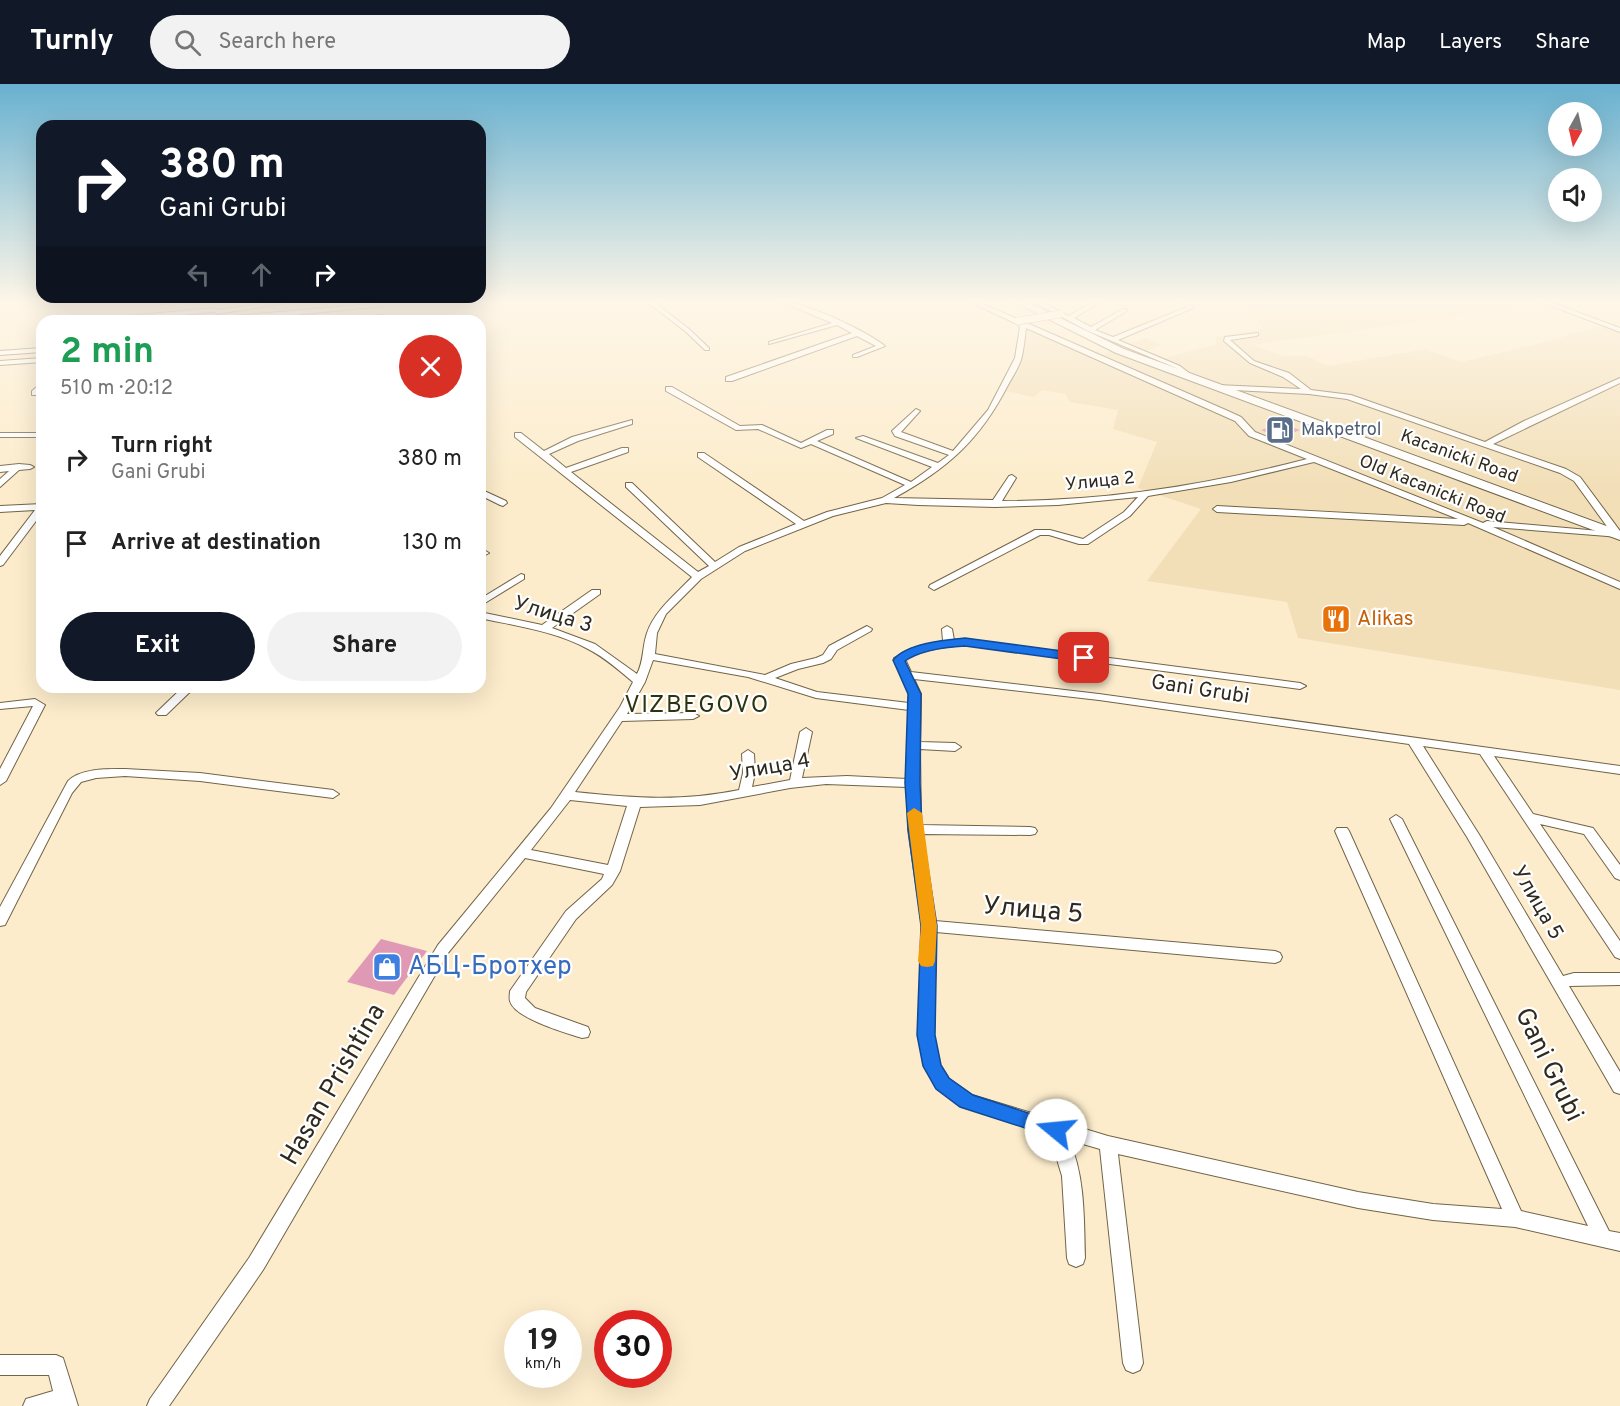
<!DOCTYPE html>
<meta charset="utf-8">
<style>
:root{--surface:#fff;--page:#f2f2f2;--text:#222;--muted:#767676;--accent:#111827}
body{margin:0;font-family:Overpass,sans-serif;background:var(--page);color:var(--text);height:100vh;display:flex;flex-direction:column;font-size:22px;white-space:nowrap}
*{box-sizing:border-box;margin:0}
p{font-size:20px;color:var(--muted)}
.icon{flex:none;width:33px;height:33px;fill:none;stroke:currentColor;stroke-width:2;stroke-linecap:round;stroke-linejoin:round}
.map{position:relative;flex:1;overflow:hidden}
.drawer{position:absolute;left:36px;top:231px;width:450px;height:378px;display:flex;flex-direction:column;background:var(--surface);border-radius:18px;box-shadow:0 6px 24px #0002}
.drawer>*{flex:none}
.banner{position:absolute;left:36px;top:36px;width:450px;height:183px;border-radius:18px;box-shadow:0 6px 24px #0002;background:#111827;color:#fff;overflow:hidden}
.needle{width:39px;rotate:188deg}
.fabs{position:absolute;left:1548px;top:18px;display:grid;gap:12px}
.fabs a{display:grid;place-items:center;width:54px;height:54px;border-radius:50%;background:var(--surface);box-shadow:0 6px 24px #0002;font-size:30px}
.speed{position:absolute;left:504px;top:1226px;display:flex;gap:12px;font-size:30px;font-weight:700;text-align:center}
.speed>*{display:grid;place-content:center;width:78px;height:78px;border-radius:50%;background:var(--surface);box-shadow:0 6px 24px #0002;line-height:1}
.speed small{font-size:15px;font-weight:400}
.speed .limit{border:9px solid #d22;background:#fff;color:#111}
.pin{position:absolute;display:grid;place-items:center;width:51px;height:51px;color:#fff;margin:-26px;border-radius:12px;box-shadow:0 3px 9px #0006}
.me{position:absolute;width:66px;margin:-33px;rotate:287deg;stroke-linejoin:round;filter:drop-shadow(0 0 4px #0008)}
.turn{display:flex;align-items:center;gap:21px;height:126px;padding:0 24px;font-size:27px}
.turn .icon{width:78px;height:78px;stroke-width:2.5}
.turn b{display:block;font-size:42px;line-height:51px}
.lanes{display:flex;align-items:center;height:57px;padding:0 24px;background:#0003;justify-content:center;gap:30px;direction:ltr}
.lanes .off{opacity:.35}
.round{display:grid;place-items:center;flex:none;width:63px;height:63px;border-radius:32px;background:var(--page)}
.overview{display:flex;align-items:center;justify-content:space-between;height:102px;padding:0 24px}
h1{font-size:36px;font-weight:700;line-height:45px;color:#1e9e55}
.primary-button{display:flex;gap:12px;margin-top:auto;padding:12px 24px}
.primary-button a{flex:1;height:69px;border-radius:36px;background:var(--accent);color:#fff;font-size:24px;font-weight:700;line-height:69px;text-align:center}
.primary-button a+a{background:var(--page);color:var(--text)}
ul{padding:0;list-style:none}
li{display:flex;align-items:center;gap:18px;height:84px;padding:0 24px}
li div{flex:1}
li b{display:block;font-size:22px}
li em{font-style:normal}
header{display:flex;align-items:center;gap:36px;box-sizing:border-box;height:84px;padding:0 30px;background:var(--accent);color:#fff}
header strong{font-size:28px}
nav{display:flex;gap:33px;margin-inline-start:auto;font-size:21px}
.search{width:420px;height:54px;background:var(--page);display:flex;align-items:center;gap:15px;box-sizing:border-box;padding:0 21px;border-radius:33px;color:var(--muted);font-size:22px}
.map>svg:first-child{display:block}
.built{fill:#f2dfb8}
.building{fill:#e099b5}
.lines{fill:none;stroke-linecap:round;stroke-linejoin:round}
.street-casing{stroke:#716447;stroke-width:2}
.secondary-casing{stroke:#716447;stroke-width:2}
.street{fill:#fff;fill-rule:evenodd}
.secondary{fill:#fff;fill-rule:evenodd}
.street-bridge-casing{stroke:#716447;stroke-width:8;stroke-linecap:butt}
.street-bridge{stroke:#fff;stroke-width:7}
.route{fill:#1a73e8;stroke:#114b97;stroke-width:1.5}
.slow{fill:#f59e0b}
.labels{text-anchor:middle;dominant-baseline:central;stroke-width:4.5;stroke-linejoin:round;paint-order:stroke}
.far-service-label{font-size:18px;fill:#4e5e75;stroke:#fff;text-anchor:start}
.far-street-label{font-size:18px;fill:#2f2a1d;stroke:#fff}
.street-label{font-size:21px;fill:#2f2a1d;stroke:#fff}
.food-label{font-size:21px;fill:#c56008;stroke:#fff;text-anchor:start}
.quarter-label{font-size:24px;letter-spacing:1.5px;fill:#2c340d;stroke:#fff}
.near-street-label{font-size:26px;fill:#2f2a1d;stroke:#fff}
.near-shop-label{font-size:26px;fill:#366cbe;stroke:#fff;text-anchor:start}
</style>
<header>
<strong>Turnly</strong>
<div class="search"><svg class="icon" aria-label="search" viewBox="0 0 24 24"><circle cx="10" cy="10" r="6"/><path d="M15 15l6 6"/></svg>Search here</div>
<nav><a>Map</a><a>Layers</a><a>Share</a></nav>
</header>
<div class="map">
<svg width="1620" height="1322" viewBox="0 0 1620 1322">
<rect width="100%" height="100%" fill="#fceccb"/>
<path class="built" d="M1244 218H1531L1539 220 1253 261 1283 272H1307L1328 282 1426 265 1461 278 1521 264 1614 239 1620 242V606L1298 554 1287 518 1147 497 1201 425 1138 404 1157 358 1113 345 1118 326 1070 318 1065 310 1042 306 1034 313 1006 307 1021 271 1027 243 1041 244 1103 270 1144 254 1163 260 1147 267 1165 274 1216 260V253L1264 245Z"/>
<g class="building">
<path d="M1281 339 1300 346 1280 354 1261 346Z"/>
<path d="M381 855 427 867 394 911 347 898Z"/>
</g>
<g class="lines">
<g class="street-casing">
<g id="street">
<path d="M274 218H291L217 230 214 228 116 237H92L95 235 216 224 219 226Z"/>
<path d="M647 218H654L689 245 709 264V266H705L685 247Z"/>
<path d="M782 218C806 218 866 247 885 262L857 273H853V271L876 262 857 252 732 297H726V293L852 249 837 241 769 260V258L832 239Z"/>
<path d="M970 218H978L1020 236 1228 327 1241 333 1255 348 1483 439 1487 437 1611 448 1574 397 1560 389 1347 315 1309 310 1214 305V301H1217L1301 305 1283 293 1250 279 1224 257 1225 253 1258 249V251L1256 252 1230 256 1254 277 1289 289 1311 306 1351 311 1485 358 1524 337 1620 294V299L1493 360 1566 385 1580 393 1620 447V453L1493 443 1620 498V505L1468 439 1464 441 1217 428 1213 425 1217 422 1458 435 1314 378 1231 398 1148 412 1130 432 1088 460H1079L1049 451H1040L934 506 929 503 930 501 1035 446H1050L1083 455 1124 428 1138 413 1058 421 995 423 918 421 886 419 833 432 745 467 701 495 666 530 657 549 655 570 765 591 791 580 816 574 823 571 829 562 867 542 872 545 871 547 837 566 831 575 823 579 798 585 775 594 817 608 909 619V610L894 574 910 565 943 557 942 545 947 542 952 545 954 556 965 555 1300 599 1306 602 1300 605 965 561C944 563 924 565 905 575L911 588 1099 610 1620 682V690L1494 672 1533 730 1593 744 1620 781V796L1615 794 1584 750 1540 740 1620 857V875L1615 873 1480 670 1423 662 1480 752 1563 892 1574 889H1620V901L1569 902 1620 988V1010L1614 1008 1467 753 1409 660 1099 616 914 595 921 610 920 658 955 659 961 663 955 667 920 665 921 741 1030 743 1035 744 1037 747 1035 750 1030 751 922 750 935 837 1275 867 1280 869 1282 873 1280 877 1275 879 936 848 934 951 940 981 949 995 972 1011 1108 1052 1358 1108 1433 1120 1502 1125 1335 747 1337 744H1347L1349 747 1521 1127 1588 1142 1390 735 1396 731 1402 735 1609 1147 1620 1149V1167L1515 1143 1433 1136 1358 1124 1118 1070 1143 1279 1140 1286 1133 1289 1126 1286 1123 1279 1100 1065 1069 1056C1085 1092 1084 1134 1085 1174L1083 1180 1076 1183 1069 1180 1067 1174 1062 1092 1049 1049 961 1022 937 1005 924 982 918 951 922 842 908 745 907 703 826 700 790 704 700 721 640 723 620 787 612 801 576 835 526 908 525 914 535 924 588 943 590 948 588 953 582 954C566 949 514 934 510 917 509 915 510 909 510 907L566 827 602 795 604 790 525 774 448 869 263 1186 169 1322H147L150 1315 249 1174 438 861 551 724 620 623 633 598C619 586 604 573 588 565 555 547 516 542 480 534V528L542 541 592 506H600V510L552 544 595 560 637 590C644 577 642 563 647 549 655 526 676 510 692 493L515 353V349H521L544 367 572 353 632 336V340L578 357 549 370 566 384 622 364H628V368L571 388 698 488 709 482 626 403V399H632L715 478 739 463 796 440 698 373V369H704L804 437 827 428 882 414 905 401 811 360 801 364 758 345 736 346 666 307V303H672L740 342 762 341 801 359 827 346H833V350L817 357 911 398 932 383 856 354 863 352 938 379 949 371 895 352 892 347 916 325 920 327 901 348 953 367 988 326 1015 274 1020 243 1017 240ZM1026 244 1235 337 1249 352 1307 375C1207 401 1105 417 1002 417L1016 394 1012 391 1009 392 993 416 894 414C947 385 980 356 1008 301 1013 292 1020 282 1022 272 1024 262 1025 253 1026 244ZM653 576 748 593 816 614 909 626 907 695 847 692 802 694 812 648 806 644 800 648 790 696 752 703 755 689 754 670 748 666 742 670 743 689 739 706C680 718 634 714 575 708L622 637 693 635 699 632 693 629 627 630 645 598ZM570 716 627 722 608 781 531 766Z"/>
<path d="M1034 218H1042L1069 232 1092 218H1100L1074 234 1091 243 1123 225H1127V227L1095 246 1113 253 1187 223 1182 218H1189L1193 222V224L1118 256 1180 282 1194 293 1187 295 1176 284 1088 247Z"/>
<path d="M1541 218H1550L1620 244V248Z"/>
<path d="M382 219 384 222 234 237H198L201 235Z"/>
<path d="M384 231 387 233 386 234 323 237 326 235Z"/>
<path d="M42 264V268L0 271V267Z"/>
<path d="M42 274V278L0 281V277Z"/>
<path d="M39 301H42V307L38 311H32V307Z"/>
<rect x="0" y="349" width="42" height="4"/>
<path d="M19 380 30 381 34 383 30 385 19 386 0 403V395L9 387 0 388V382Z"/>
<path d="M480 405 506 417 507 419 503 422 500 421 480 411Z"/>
<path d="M42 420V429L3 481 0 482V472L35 426 0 428V422Z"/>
<path d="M484 466 489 469 480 474V467Z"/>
<path d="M521 490 524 491V495L480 522V515Z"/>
<path d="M183 603H195L166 631H158L156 629 158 627Z"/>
<path d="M35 615 45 621 6 697 0 701V685L33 622 0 625V619Z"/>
<path d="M125 685 200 689 333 706 339 710 333 714 200 697 125 692 96 694 81 698 72 709 7 837 5 841 0 842V823L68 697C81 684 108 685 125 685Z"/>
<path d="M0 1271H56L63 1274 78 1322H23L26 1315 53 1307 49 1291H0Z"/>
</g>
</g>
<g class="secondary-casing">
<path id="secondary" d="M1014 218H1027L1124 265 1620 447V456L1116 269Z"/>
</g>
<use href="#street" class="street"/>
<use href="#secondary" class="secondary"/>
<g class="street-bridge-casing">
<path id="street-bridge" d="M1018 237 1060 230"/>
</g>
<use href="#street-bridge" class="street-bridge"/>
</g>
<linearGradient id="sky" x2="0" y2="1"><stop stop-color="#68b1d0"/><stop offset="0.54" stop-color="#fef6e8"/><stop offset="1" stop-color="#fef6e8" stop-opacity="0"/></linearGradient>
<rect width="1620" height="403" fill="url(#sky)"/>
<path class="route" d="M965 554 1084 570 1090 574 1084 578 965 562C946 563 921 566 905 577L921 610 920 699 922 744 937 842 935 951 941 981 949 994 973 1011 1062 1040 1065 1046 1062 1052 1056 1054 960 1023 936 1005 923 982 917 951 921 842 908 744 905 699 908 610 893 576C907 559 944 556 965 554Z"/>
<path class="slow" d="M914 724 922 729 937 842 935 877 933 882 927 883 921 882 918 877 921 842 907 729Z"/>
<defs>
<g id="fuel-square" transform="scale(1.5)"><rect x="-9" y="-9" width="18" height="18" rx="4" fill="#5c6f8a" stroke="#fff"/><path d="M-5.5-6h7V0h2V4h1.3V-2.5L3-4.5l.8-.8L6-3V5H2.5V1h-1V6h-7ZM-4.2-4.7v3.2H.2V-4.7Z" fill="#fff"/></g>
<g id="restaurant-square" transform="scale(1.5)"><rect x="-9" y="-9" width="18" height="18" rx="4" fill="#e8710a" stroke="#fff"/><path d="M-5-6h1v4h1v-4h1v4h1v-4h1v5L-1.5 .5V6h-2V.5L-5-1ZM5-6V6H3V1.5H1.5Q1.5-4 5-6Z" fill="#fff"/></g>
<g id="shop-square" transform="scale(1.5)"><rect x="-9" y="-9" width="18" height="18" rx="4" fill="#3f7fe0" stroke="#fff"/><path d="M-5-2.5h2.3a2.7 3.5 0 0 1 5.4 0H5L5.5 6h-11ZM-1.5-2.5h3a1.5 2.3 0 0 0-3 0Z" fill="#fff"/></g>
</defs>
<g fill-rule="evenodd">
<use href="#fuel-square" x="1280" y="346"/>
<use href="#restaurant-square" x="1336" y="535"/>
<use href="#shop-square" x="387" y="883"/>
</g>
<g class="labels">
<g class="far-service-label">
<text x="1301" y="346">Makpetrol</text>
</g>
<g class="far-street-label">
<text transform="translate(1459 373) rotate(20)">Kacanicki Road</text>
<text transform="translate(1100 398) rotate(-6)">Улица 2</text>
<text transform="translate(1432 406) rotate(22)">Old Kacanicki Road</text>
</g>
<g class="street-label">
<text transform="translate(553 531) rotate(17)">Улица 3</text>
<text transform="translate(1200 606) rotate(9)">Gani Grubi</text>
<text transform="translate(770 684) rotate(-10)">Улица 4</text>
<text transform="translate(1537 819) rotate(60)">Улица 5</text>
</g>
<g class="food-label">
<text x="1357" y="535">Alikas</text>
</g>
<g class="quarter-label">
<text x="697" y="622">VIZBEGOVO</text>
</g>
<g class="near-street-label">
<text transform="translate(1033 827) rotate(5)">Улица 5</text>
<text transform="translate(1548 981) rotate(64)">Gani Grubi</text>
<text transform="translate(334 1001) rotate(-60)">Hasan Prishtina</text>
</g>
<g class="near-shop-label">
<text x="408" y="883">АБЦ-Бротхер</text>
</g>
</g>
</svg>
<div class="fabs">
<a><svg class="needle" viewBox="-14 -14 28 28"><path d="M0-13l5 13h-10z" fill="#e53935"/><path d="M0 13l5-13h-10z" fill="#767676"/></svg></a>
<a><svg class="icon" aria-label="sound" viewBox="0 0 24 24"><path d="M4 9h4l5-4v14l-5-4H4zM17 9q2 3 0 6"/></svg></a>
</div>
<div class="speed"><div>19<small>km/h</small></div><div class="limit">30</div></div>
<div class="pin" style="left:1084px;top:574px;background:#d93025"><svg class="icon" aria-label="arrive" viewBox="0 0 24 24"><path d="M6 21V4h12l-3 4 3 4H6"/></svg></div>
<svg class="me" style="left:1056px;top:1046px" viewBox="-20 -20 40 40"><circle r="19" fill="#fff"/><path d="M0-13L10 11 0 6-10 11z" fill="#1a73e8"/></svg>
<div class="banner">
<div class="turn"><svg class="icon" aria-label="right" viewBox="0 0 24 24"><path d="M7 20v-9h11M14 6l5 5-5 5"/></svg><div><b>380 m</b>Gani Grubi</div></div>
<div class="lanes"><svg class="icon off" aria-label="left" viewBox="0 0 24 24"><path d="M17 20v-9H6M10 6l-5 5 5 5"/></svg><svg class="icon off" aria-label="ahead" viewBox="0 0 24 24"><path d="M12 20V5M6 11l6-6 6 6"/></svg><svg class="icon" aria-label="right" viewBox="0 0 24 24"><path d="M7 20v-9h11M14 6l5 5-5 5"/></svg></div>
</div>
<section class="drawer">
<div class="overview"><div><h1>2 min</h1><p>510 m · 20:12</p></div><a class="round" style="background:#d93025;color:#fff"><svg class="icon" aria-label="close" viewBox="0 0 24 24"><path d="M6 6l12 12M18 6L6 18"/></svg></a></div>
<ul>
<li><svg class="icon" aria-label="right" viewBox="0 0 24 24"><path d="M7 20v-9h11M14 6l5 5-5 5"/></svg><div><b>Turn right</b><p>Gani Grubi</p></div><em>380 m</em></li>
<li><svg class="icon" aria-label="arrive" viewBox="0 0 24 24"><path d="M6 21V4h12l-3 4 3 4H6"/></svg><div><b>Arrive at destination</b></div><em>130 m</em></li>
</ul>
<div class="primary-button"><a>Exit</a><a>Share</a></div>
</section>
</div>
